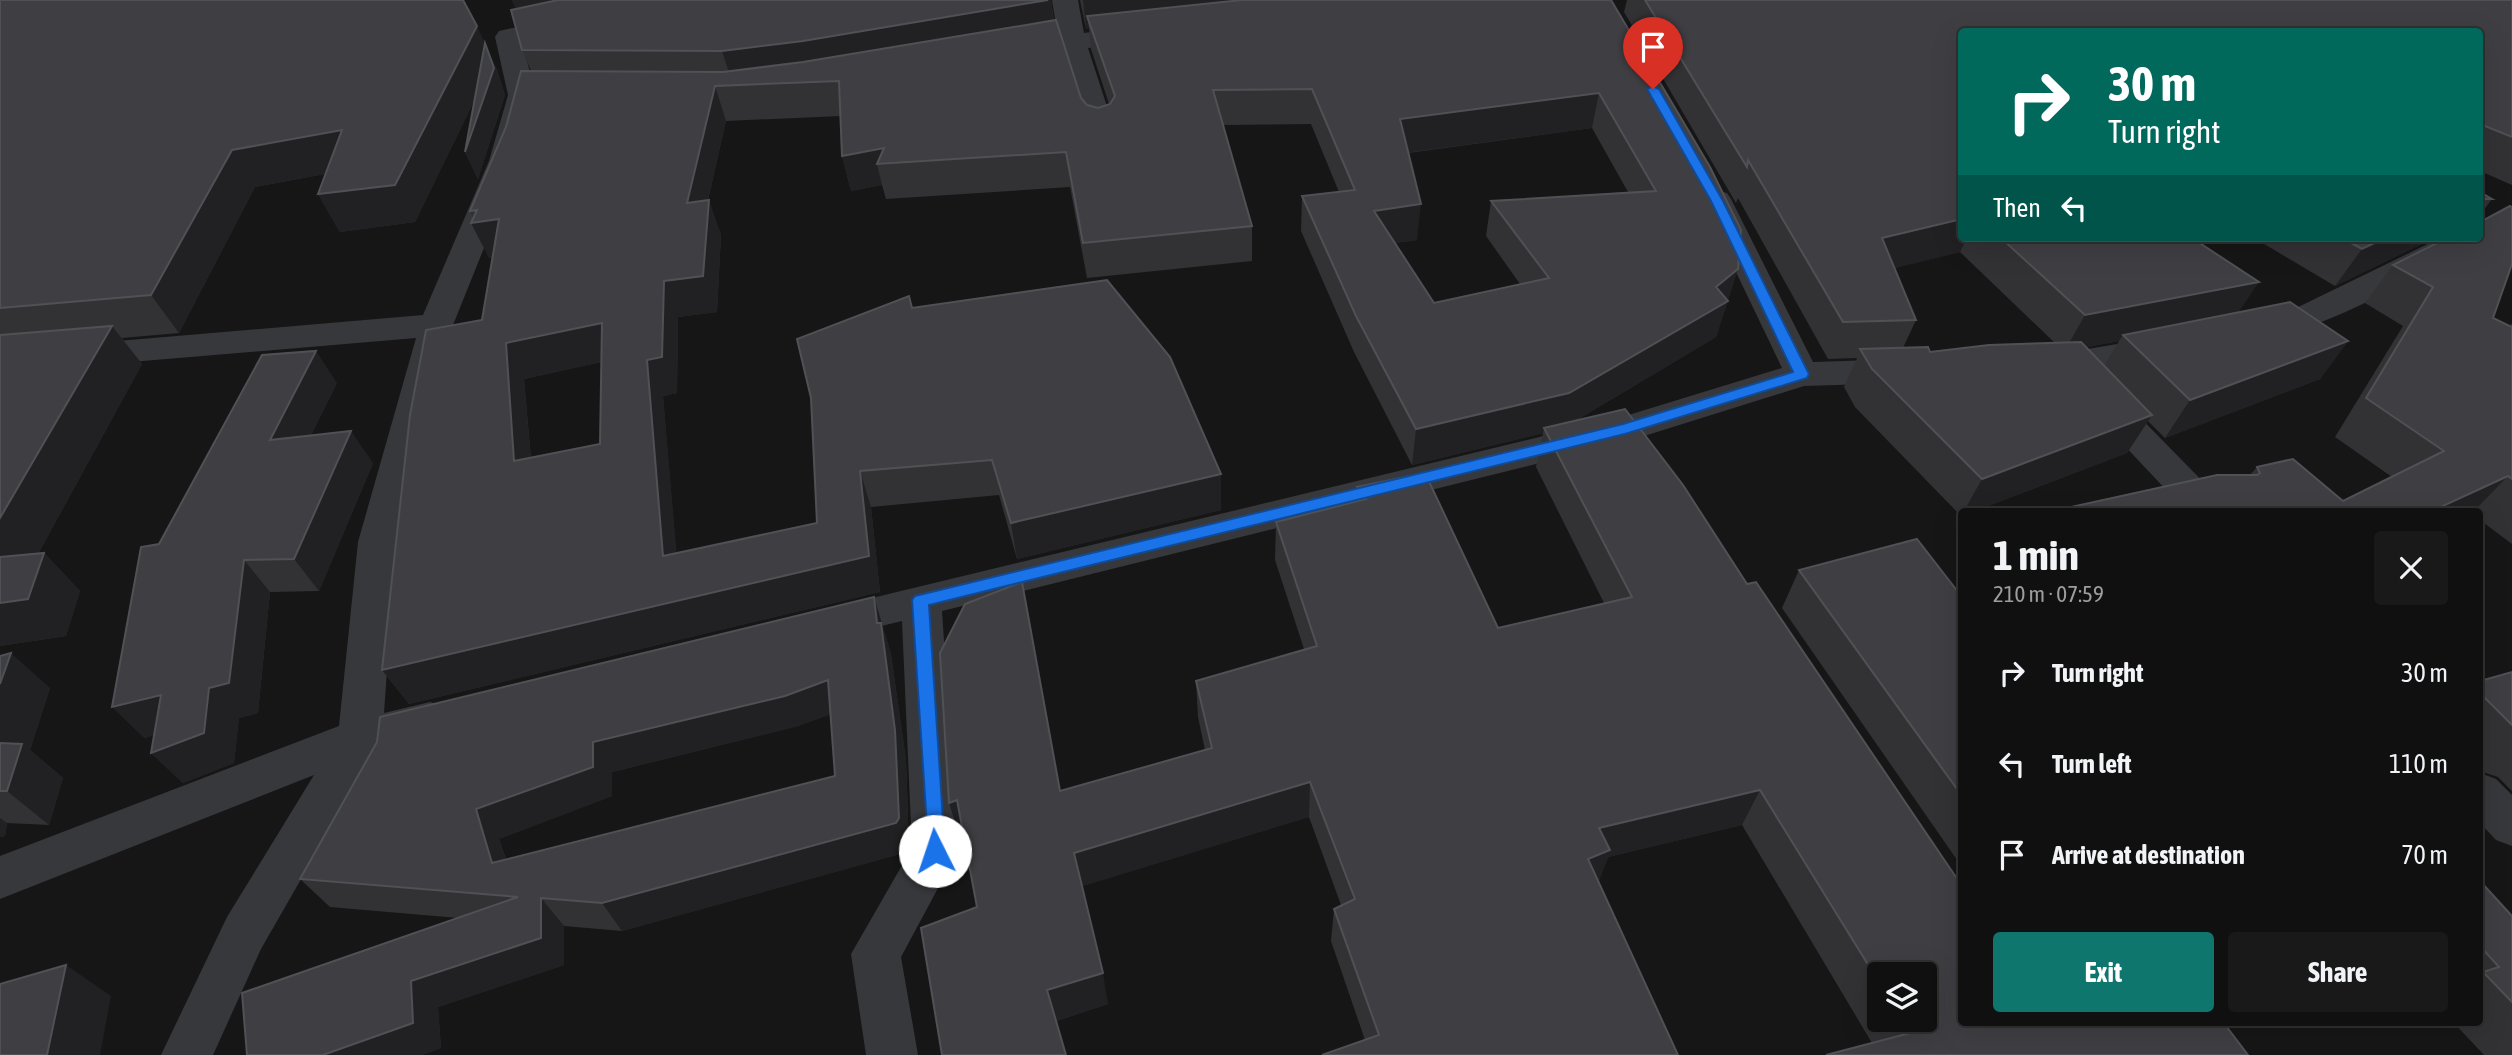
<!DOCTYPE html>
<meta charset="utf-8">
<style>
:root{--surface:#101011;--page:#19191a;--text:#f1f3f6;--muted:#9c9d9f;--line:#303031;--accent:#0f766e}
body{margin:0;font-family:"Asap Condensed",sans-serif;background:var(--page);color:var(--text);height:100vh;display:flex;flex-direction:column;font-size:26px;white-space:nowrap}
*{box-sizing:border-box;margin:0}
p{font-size:23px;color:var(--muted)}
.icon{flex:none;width:38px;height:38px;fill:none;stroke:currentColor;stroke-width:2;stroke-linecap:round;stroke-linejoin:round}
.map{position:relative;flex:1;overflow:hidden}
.details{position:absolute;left:1958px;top:508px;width:525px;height:518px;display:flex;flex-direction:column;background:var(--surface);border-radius:7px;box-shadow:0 7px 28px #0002,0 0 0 2px var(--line)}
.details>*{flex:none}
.top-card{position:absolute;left:1958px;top:28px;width:525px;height:214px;border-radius:7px;box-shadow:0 7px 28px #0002,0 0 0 2px var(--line);background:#00695c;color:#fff;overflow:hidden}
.buttons{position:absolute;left:1867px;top:962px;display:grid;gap:14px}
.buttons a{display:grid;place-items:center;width:70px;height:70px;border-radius:7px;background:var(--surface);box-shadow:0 7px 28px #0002,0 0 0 2px var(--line);font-size:35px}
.pin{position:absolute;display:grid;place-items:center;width:60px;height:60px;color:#fff;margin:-72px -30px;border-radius:50% 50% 50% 0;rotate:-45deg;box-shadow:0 0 7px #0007}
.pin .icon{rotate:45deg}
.me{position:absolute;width:77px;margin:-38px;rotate:356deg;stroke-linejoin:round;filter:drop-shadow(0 0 5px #0008)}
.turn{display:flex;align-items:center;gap:24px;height:147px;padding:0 35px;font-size:32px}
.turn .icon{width:91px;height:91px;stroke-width:2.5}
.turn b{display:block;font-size:49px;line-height:60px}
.then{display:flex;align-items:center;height:66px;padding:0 35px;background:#0003;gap:14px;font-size:26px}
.round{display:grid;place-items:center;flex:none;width:74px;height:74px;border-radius:7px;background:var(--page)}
.summary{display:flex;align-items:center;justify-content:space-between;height:119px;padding:0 35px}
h1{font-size:42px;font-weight:700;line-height:52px}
.cta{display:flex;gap:14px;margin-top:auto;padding:14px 35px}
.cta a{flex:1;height:80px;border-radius:7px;background:var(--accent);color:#fff;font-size:28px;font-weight:700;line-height:80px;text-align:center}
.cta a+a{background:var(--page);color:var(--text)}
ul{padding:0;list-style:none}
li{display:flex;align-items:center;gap:21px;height:91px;padding:0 35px}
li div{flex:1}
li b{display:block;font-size:26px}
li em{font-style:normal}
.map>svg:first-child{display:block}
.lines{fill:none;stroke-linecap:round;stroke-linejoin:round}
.minor{fill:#37383c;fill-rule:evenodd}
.wall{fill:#323235;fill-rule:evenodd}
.shaded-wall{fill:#212123}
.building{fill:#3f3f43;stroke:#4f5155;stroke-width:2;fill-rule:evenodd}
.route{fill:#1a73e8;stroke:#114b97;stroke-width:2}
</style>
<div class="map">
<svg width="2512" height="1055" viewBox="0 0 2512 1055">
<rect width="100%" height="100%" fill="#161617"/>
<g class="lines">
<g class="minor">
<path d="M567 0H593L591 21 587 27 522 42 536 95 519 161 453 325 396 542 384 713 430 702 445 707 452 720 445 733 374 752 261 949 213 1055H161L227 917 314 775 0 899V856L339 726 358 542 416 338 0 373V351L423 315 489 161 508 95 495 37 499 31 566 16Z"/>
<path d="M1052 0H1078L1084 33 1141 25 1150 27 1154 33 1150 39 1088 48 1115 131 1111 137 1101 140 1091 137 1087 131 1062 52 1014 59 1005 57 1001 51 1005 45 1058 37Z"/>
<path d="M1716 190 1727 193 1731 199 1813 362 1902 359 1914 363 1919 371 1914 379 1902 383 1804 386 1625 442 942 611 958 851 901 957 918 1055H866L851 954 912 848 902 621 828 639 814 634 808 623 814 612 1622 417 1782 368 1701 199 1705 193Z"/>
<path d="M2480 237 2481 238 2476 245C2427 269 2297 349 2247 336L2242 328 2247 320 2290 311 2440 238Z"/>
<path d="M2159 337 2171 340 2176 348 2171 356C2135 366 2070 384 2034 374L2029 366 2034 358Z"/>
<path d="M2102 388 2114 391 2222 501 2228 511H2186L2090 409 2084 400 2090 391Z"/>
<path d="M2480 773 2496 779 2512 795V846L2496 840 2480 823Z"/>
</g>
</g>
<g class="wall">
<path d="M0 0 485 44 497 70 505 95 478 179 465 152 475 99 415 222 340 232 318 194 325 174 255 187 179 333 122 338 142 364 38 554 44 553 80 591 66 636 0 646Z"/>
<path d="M512 0H1051L1054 21 1081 98 1087 105 1098 108 1109 104 1091 49 1089 29H1086L1080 0H1611L1738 269 1716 337 1575 421 1747 584 2056 1026H2069L2066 1022H2223L1872 1043 1742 825 1608 857 1598 882 1678 1055 1365 1040 1331 941 1334 909 1341 905 1309 817 1082 886 1108 1004 1056 1021 977 907 964 836 960 838 1060 791 1205 750 1198 717 1196 681 1304 649 1275 560 1276 522 1356 502 1357 487 1498 628 1604 603 1536 467 1543 433 1412 465 1354 352 1301 231 1302 196 1339 192 1311 124 1223 125 1252 226V261L1087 278 1070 187 886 199 882 185 851 191 842 156 841 116 726 121 708 200 721 235 717 312 678 317 677 393 663 396 676 553 817 523 912 308 1221 474V510L1017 559 999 495 871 507 880 592 409 704 382 670 482 320 493 258H489L470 211 531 71 522 50 516 9ZM1592 128 1628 192 1491 201 1486 236 1520 284 1434 303 1395 243 1417 240 1408 153ZM601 362 600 444 531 458 524 379ZM1880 975 1925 1020H1880Z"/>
<path d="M1627 0H2512V185L2480 171V32H1962V238H2192L2239 312 2348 341 2320 379 2165 438 2148 421 2127 453 1975 511H1962L1961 516 1855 407 1844 387 1857 358 1828 359 1738 198 1736 203 1624 12ZM1960 252 2055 343 1930 352 1903 348 1916 320 1894 268ZM2119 341 2104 366 2086 347Z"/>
<path d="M2480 192 2492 199 2480 215Z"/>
<path d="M2254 238H2434L2335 286Z"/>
<path d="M2393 265 2493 318 2510 326 2512 323V544L2480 520V511H2053L2250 475 2257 467 2343 501 2392 477 2335 437 2403 326 2365 303Z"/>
<path d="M337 383 311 435 373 463 319 591 270 592 258 713 239 718 234 763 183 783 151 753 154 735 144 738 159 544Z"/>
<path d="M1799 570 1962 597V867L1782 608Z"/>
<path d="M874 597 891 654 906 760 909 847 907 852 622 931 564 926V965L438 1007 441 1048 422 1055H247L458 918 330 907 300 879ZM831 714 835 776 506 859 499 839 612 796V772L798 726Z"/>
<path d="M0 656 50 688 30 750 63 778 49 825 7 823 5 836 0 837Z"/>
<path d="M2512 672V791L2498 777 2480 771V681Z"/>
<path d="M2480 881 2512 916V1055H2484L2453 1022H2480Z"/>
</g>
<g class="shaded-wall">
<path d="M512 0H566L522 23Z"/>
<path d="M1048 0H1051L1055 33 733 85 722 51Z"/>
<path d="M1083 0H1364L1087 16 1089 29H1086Z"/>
<path d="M477 26 497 70 505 95 478 179 465 152 492 64 415 222 340 232 318 194Z"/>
<path d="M715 86 726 121 699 238 687 203Z"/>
<path d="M1599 93 1592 128 1397 154 1400 119Z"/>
<path d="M342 130 362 167 255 187 179 333 151 295 232 150Z"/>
<path d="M884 148 877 164 882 185 851 191 842 156Z"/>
<path d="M709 200 721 235 717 312 678 317 677 393 663 396 680 591 663 556 647 360 664 281Z"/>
<path d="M1421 204 1417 240 1371 246 1374 211Z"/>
<path d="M499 219 516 255 489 258 471 223Z"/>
<path d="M1962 219V238H1967L1960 252 1867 275 1882 238Z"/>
<path d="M2385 238H2434L2335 286 2362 249Z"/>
<path d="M1738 269 1716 337 1561 429 1544 428 1543 433 1412 465 1416 429 1716 287Z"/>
<path d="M2259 282 2234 319 2123 335 2119 341 2064 352 2085 315Z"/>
<path d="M602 323 618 358 524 379 534 497 514 461 506 343Z"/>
<path d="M112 326 142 364 15 596 0 581V518Z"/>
<path d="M2348 341 2320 379 2165 438 2190 400Z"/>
<path d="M316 351 337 383 293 472 270 440Z"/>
<path d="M2152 415 2127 453 1975 511H1964L1982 479Z"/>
<path d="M351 431 373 463 319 591 294 559Z"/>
<path d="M860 471 871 507 880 592 409 704 382 670 869 556Z"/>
<path d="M1221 474V510L1017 559 1011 523Z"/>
<path d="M2508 476 2474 511H2432Z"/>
<path d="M44 553 80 591 66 636 0 646V603Z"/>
<path d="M244 560 270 592 258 713 239 718 234 763 183 783 151 753 209 688Z"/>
<path d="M874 597 891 654 906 760 909 847 907 852 622 931 602 903 896 823Z"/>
<path d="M11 653 50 688 30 750 63 778 49 825 7 791 0 759V684Z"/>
<path d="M828 680 840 711 798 726 612 772V796L499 839 516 891 492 863 476 809 593 742Z"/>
<path d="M161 695 191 725 144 738 112 707Z"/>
<path d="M1310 782 1309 817 1080 887 1074 853Z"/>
<path d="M1760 790 1742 825 1608 857 1598 884 1576 893 1599 828Z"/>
<path d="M957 800 968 835 960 838 949 803Z"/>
<path d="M0 818 7 823 5 836 0 837Z"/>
<path d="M541 898 564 926V965L438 1007 441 1048 422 1055H323L411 981Z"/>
<path d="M66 965 111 996 100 1055H47Z"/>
<path d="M1103 973 1108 1004 1055 1021 1047 990Z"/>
</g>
<g class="building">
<path d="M0 0H463L477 26 395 185 318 194 342 130 232 150 151 295 0 308Z"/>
<path d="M558 0H1048L803 41 722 51 522 50 511 10Z"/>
<path d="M1242 0H1611L1710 167 1741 230 1738 269 1716 287 1728 301 1569 393 1416 429 1356 316 1302 196 1355 190 1312 89 1213 90 1252 226 1083 243 1066 152 877 164 884 148 842 156 839 81 715 86 687 203 709 200 703 276 664 281 662 357 647 360 663 556 817 523 811 398 797 339 909 296 912 308 1107 280 1170 357 1221 474 1011 523 992 460 860 471 869 556 382 670 410 415 426 330 482 320 499 219 471 223 477 210 470 211 506 127 521 71 723 72 803 62 1056 20 1081 98 1087 105 1098 108 1110 104 1115 96 1087 16ZM1599 93 1656 191 1491 201 1549 278 1434 303 1374 211 1421 204 1400 119ZM602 323 600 444 514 461 506 343Z"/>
<path d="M1645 0H2512V137L2480 124V32H1962V219L1882 238 1916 320 1843 322 1748 160 1747 167Z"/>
<path d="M485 43 494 68 465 152Z"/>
<path d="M2480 192 2492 199H2480Z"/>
<path d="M2510 206 2512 207V264L2493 318 2512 327V479L2508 476 2432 511H2053L2217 475H2257L2260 473 2257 467 2293 459 2343 501 2444 451 2366 398 2433 287 2393 265 2447 238H2480V222Z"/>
<path d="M2001 238H2192L2259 282 2085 315Z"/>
<path d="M2342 238H2385L2362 249Z"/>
<path d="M2290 302 2348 341 2190 400 2123 335Z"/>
<path d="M112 326 0 518V335Z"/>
<path d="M2081 342 2152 415 1982 479 1872 369 1860 349 1928 347 1930 352 1989 345Z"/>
<path d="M316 351 270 440 351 431 294 559 244 560 229 683 209 688 204 733 151 753 161 695 112 707 141 547 159 544 262 355Z"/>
<path d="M1625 409 1683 485 1747 584 1756 582 1962 886V1022H2054L2056 1026 2120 1025 2118 1022H2223L2248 1055H1826L1910 1033 1902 1020H1925V975H1880V984L1760 790 1599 828 1610 850 1588 859 1678 1055H1322L1379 1035 1334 909 1355 899 1310 782 1074 853 1103 973 1047 990 1066 1055H942L921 928 977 907 957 800 949 803 940 653 965 604 1022 582 1060 791 1212 748 1196 681 1317 646 1276 522 1366 499 1357 487 1425 473 1498 628 1632 597 1544 428Z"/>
<path d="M1917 539 1962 597V796L1799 570Z"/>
<path d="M44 553 28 599 0 603V557Z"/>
<path d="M874 597 877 623H881L895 730 899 818 896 823 602 903 541 898V938L411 981 413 1023 323 1055H247L242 993 518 897 300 879 377 742 380 717ZM828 680 835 776 492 863 476 809 593 767V742L785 696Z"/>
<path d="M11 653 0 684V656Z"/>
<path d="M2512 672V725L2480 693V681Z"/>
<path d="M0 743 22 744 7 791H0Z"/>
<path d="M2480 881 2512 916V1002L2483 972 2499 967 2480 946Z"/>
<path d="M66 965 47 1055H0V984Z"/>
</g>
<path class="route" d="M1653 86 1659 89 1723 201 1809 374 1807 378 1625 434 929 605 945 851 942 857 935 860 929 857 912 600 915 596 1623 424 1793 372 1711 201 1647 89Z"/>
</svg>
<div class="buttons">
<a><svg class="icon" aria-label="layers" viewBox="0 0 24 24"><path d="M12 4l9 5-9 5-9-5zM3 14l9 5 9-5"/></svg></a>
</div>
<div class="pin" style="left:1653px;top:89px;background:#d93025"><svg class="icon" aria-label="arrive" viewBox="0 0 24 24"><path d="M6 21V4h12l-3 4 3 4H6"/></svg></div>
<svg class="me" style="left:935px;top:851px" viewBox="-20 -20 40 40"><circle r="19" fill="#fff"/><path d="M0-13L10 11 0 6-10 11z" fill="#1a73e8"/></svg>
<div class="top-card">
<div class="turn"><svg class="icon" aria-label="right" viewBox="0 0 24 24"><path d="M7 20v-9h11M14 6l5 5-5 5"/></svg><div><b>30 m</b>Turn right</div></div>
<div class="then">Then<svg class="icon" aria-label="left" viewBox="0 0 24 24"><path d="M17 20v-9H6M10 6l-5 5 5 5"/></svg></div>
</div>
<section class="details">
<div class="summary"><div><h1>1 min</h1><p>210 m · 07:59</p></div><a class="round"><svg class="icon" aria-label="close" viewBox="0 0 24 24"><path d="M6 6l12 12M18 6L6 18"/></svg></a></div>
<ul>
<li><svg class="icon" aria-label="right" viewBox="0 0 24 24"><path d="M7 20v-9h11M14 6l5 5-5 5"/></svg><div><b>Turn right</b></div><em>30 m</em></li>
<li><svg class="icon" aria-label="left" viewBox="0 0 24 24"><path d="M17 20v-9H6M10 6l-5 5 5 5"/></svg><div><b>Turn left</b></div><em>110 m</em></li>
<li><svg class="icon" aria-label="arrive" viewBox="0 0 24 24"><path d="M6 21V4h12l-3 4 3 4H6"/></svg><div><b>Arrive at destination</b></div><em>70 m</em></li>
</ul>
<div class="cta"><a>Exit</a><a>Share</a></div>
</section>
</div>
